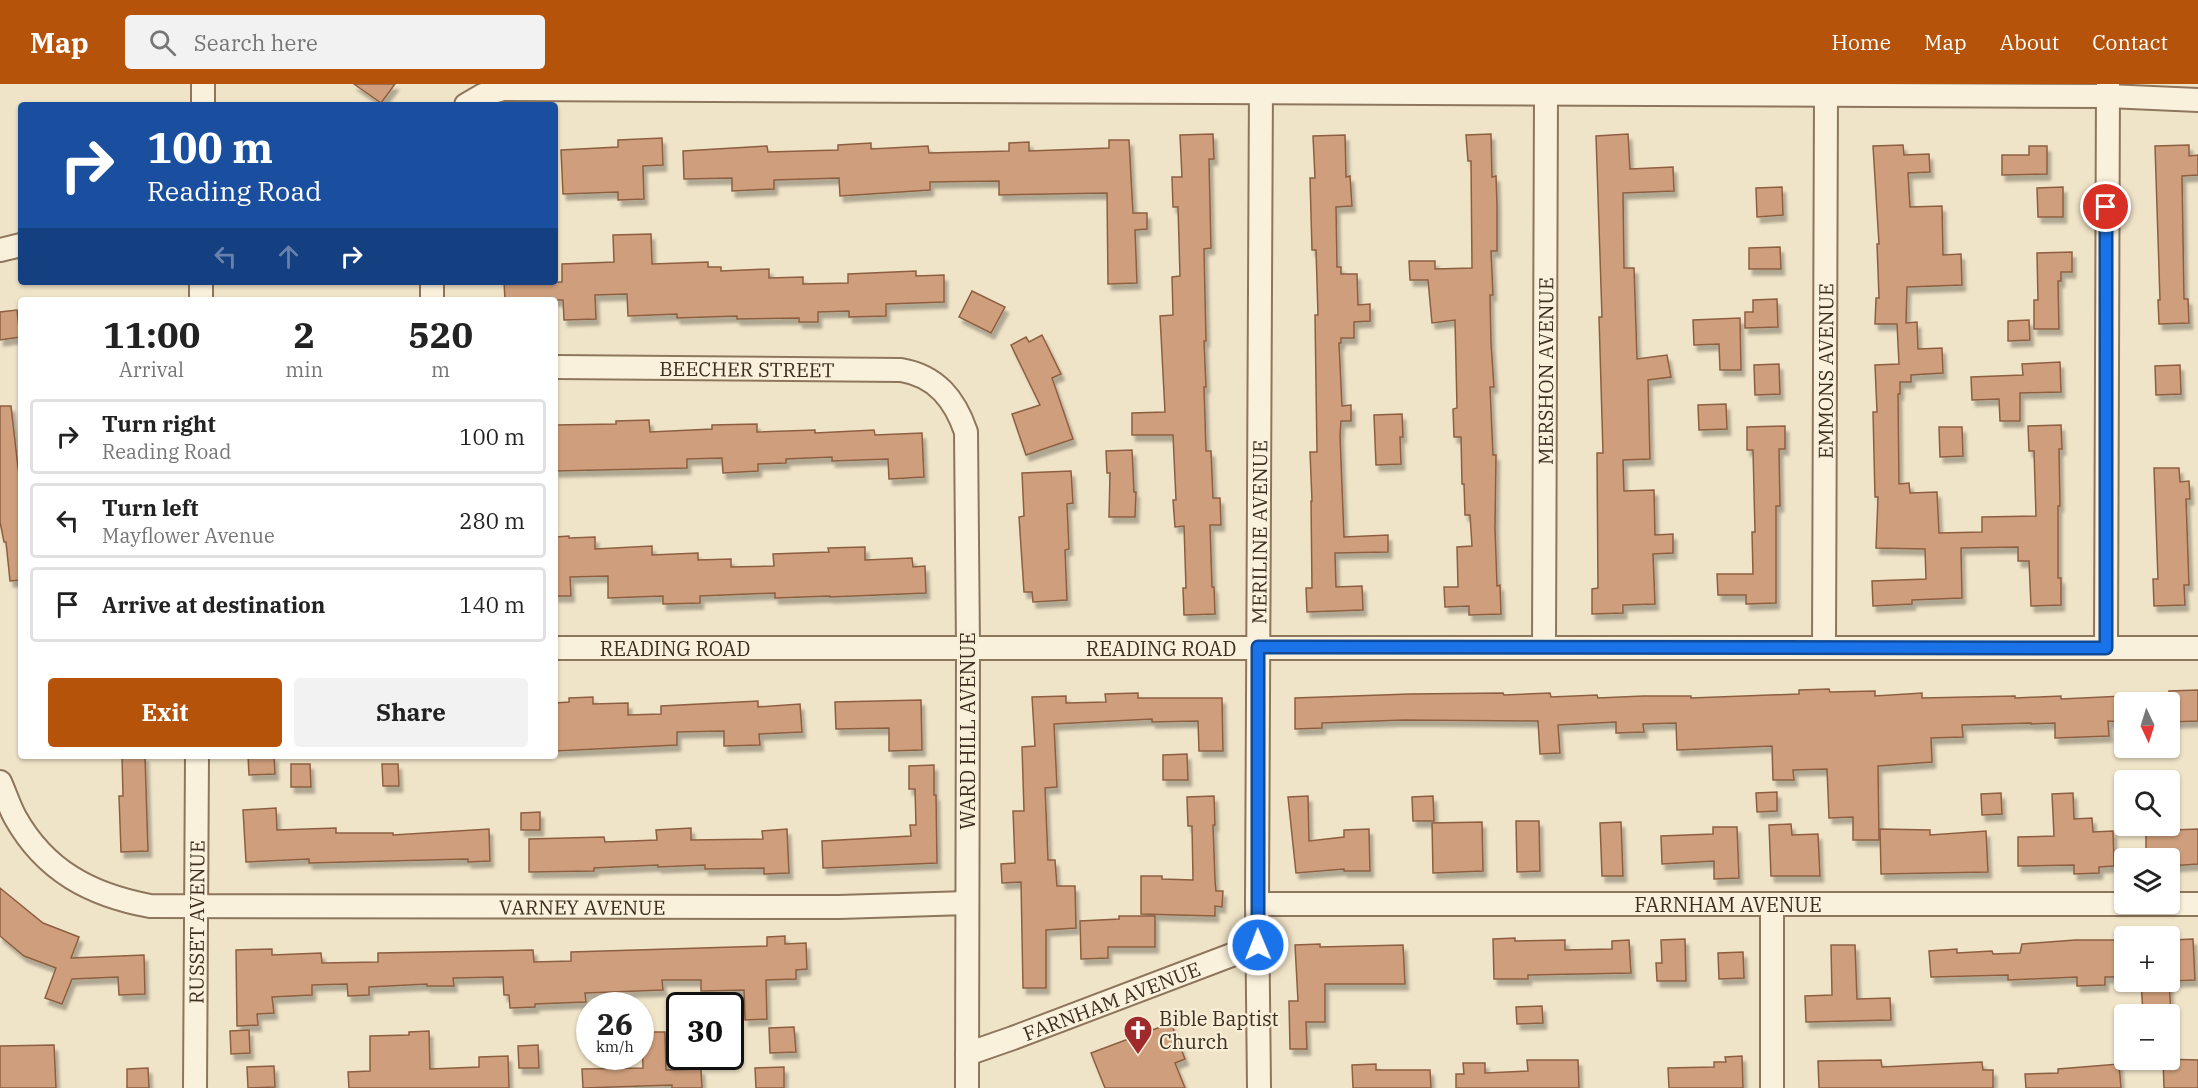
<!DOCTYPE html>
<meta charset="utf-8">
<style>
:root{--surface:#fff;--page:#f2f2f2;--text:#222;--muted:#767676;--line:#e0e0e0;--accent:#b45309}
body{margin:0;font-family:"IBM Plex Serif",serif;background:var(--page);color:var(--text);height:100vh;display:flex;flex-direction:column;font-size:22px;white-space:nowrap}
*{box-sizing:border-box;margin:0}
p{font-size:20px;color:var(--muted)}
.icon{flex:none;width:33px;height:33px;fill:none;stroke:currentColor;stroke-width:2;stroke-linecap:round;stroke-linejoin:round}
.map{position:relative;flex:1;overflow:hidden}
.details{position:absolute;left:18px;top:213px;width:540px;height:462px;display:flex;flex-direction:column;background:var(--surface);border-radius:6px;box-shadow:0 2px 4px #0004}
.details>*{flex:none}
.guide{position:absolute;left:18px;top:18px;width:540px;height:183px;border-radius:6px;box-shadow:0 2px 4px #0004;background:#1a4fa0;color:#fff;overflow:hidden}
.needle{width:39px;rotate:176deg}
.tools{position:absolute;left:2114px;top:608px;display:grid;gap:12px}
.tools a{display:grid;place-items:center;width:66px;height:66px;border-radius:6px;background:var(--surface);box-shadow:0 2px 4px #0004;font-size:30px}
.speed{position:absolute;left:576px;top:908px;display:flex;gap:12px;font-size:30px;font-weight:700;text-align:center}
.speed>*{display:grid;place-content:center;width:78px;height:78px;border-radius:50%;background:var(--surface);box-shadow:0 2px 4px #0004;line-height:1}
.speed small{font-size:15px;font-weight:400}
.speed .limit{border:3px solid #111;border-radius:9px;background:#fff;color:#111}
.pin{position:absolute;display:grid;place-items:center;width:51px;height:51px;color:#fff;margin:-26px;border:3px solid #fff;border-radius:50%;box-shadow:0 2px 6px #0007}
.me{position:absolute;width:66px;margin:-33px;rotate:359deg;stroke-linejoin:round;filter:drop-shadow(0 0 4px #0008)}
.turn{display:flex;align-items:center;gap:21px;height:126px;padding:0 30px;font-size:27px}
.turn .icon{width:78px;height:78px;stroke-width:2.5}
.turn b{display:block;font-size:42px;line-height:51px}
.lanes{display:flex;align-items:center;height:57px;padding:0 30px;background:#0003;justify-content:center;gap:30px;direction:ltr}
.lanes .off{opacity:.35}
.eta{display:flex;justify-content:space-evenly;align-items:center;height:102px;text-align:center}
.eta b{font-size:36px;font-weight:700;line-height:42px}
.action{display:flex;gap:12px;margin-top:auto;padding:12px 30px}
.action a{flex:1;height:69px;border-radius:6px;background:var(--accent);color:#fff;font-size:24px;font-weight:700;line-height:69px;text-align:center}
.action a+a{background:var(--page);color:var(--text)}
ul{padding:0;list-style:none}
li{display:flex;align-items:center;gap:18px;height:75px;margin:0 12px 9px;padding:0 18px;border:3px solid var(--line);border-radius:6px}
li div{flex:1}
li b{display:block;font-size:22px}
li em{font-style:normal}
header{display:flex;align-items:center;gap:36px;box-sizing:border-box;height:84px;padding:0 30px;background:var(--accent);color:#fff}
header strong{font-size:28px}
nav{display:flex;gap:33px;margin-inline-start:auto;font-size:21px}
.search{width:420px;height:54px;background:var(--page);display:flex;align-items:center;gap:15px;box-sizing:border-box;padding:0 21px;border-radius:6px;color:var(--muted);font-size:22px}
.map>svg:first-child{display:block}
.building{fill:#cf9f7d;stroke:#8d5f41;stroke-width:1.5;filter:url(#shadow)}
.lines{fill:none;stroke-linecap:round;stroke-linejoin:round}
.minor-casing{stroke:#8d765c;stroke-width:26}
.minor{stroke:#faf1dc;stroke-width:22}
.route-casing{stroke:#114b97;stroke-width:15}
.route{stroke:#1a73e8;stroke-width:10}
.labels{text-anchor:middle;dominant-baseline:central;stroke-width:4.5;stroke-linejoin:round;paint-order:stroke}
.street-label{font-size:20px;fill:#3d2e20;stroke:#f7eed8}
.poi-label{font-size:20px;fill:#3d2e20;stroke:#f7eed8;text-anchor:start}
</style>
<header>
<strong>Map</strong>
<div class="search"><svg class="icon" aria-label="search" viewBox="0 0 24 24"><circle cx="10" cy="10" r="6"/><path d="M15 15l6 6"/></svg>Search here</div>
<nav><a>Home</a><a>Map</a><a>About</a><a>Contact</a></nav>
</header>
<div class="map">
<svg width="2198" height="1004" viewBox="0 0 2198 1004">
<defs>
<filter id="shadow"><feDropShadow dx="3.5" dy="6" stdDeviation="1.5" flood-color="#0004"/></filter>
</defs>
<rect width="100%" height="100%" fill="#f0e4c8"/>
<g class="building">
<path d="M354 0H395L381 19Z"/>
<path d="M1213 50 1214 75H1209L1211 164 1204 165 1206 257H1204L1206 303H1204L1206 367H1211L1213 414H1220L1221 441H1210L1212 503H1214L1215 530 1184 531 1183 504H1186L1184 442 1175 443 1173 416H1176L1173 351H1132V329L1165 328 1160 232 1173 231 1172 193 1180 192 1178 123H1173L1172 93H1182L1180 51Z"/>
<path d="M1491 50 1492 93 1496 92 1497 121V167H1491L1493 211H1490L1491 259 1494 303H1490L1493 371H1496L1495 443 1497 502 1500 501 1501 530 1469 531V522L1445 523 1444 503H1458L1457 463 1472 462 1470 431H1465L1464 400H1462L1461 353H1454L1453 325 1457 324 1455 236 1432 239 1428 196H1410L1409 177H1435V185L1472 184 1471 77H1468L1466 51Z"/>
<path d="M1628 50 1630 85 1673 83 1674 107 1623 109 1624 184H1634L1637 275 1667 271 1671 293 1648 296 1650 375 1623 376 1624 407 1654 406 1655 451 1673 450V469L1653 470 1655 520 1623 521V529L1592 530V505L1598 504 1597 369H1603L1599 233H1602L1596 52Z"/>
<path d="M1345 51 1346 93 1350 92 1352 122 1336 123 1337 183H1341V190H1357L1358 221 1370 220V237L1354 238V254H1341V259H1339L1342 322 1351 321V337H1341L1340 351 1344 453 1388 451V468L1335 469 1336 503 1362 502 1363 526 1307 528 1306 504H1312L1311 417H1312L1310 368H1317L1315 231H1318L1316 166H1312L1310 94H1315L1313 52Z"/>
<path d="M662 54 663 81 643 82 644 115 618 116V108L563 110 561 66 618 63V56Z"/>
<path d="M1109 56H1129L1133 129H1147V145L1135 146 1137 199 1108 200 1107 109 999 111V97L930 98V106L840 112 839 94 774 96V105L732 107V94L684 95 683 67 767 62 768 68 838 66V61L871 59V65L928 62 929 69 1009 67V59L1029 58V67L1109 64Z"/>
<path d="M1903 61 1904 71 1929 70 1930 88 1908 89 1910 123 1942 122 1943 171 1961 170 1962 201 1907 203 1906 239 1917 238 1918 265 1942 264 1943 289 1911 291V298H1900V310H1898L1899 400 1909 399 1910 409 1937 408 1939 449 1982 448V433L2036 432 2034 367H2029L2028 342 2061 341 2062 365H2059L2060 422H2058V494H2061V521L2031 522 2029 477H2018V463L1961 464 1962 514 1912 516V520L1873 522 1872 497 1926 495 1925 465 1876 464 1878 413H1875L1873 328H1877L1875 281 1899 280 1897 240H1875L1876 214H1879L1877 160H1879L1873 62Z"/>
<path d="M2189 61V72L2198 71V91L2182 92 2184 215H2188L2189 239 2159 240 2158 216H2160L2155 62Z"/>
<path d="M2029 62H2047V90L2002 91V71H2029Z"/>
<path d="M1782 103 1783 131 1757 133 1756 104Z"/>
<path d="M2063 103V133H2038L2037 104Z"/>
<path d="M651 150 652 180 708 178V183H721V187L769 185V194L803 193V200L848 199V190L916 187V192L944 191V218L886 220V232L849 233V227L818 228V238H799V234L737 235V232L677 234V230L628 232 627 210 595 211 596 235 564 236 563 216H505L504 198H562V180L614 178 613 151Z"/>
<path d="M1780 163 1781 185H1749V164Z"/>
<path d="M2072 168V188H2061V197H2058L2059 245H2034V216H2038L2037 169Z"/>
<path d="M972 207 1005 223 991 249 959 233Z"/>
<path d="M1777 215 1778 243 1745 244V228H1753V216Z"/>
<path d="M17 226 20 253 0 256V228Z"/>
<path d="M1740 234 1741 286H1720L1719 260 1694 261 1693 236Z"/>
<path d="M2029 236 2030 256 2008 257V237Z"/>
<path d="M1042 251 1061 290 1052 294 1073 355 1026 371 1012 330 1040 321 1011 261 1026 253 1029 258Z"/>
<path d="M2060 278 2061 308 2020 309V337H2000L1999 315 1972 316 1971 293 2023 291 2022 280Z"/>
<path d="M1779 280 1780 310 1755 311 1754 281Z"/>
<path d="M2180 281 2181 310 2156 311 2155 282Z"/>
<path d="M1726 320 1727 345 1699 346 1698 321Z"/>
<path d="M0 322H11L21 410V496L10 497 6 458H4L0 438Z"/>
<path d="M1402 330 1403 353H1400L1401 380 1376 381 1374 331Z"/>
<path d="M649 336 650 348 712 345V341L757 340V348L815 346V349L874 346 875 351 922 349 924 393 889 395 888 375 832 377V373L786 375V379L758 380V387L723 389 722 374 687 375V384L555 387V341L616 340V337Z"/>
<path d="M1785 342V365H1779L1780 422H1776V519L1746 520V511H1718L1717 490H1753L1752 448H1755L1753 366H1747V343Z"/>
<path d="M1939 343H1962L1963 372 1940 373Z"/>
<path d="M1132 366 1134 408H1136L1135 433H1109L1110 389H1107L1106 367Z"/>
<path d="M2154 384H2179L2180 398 2189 397 2190 415H2186L2189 501H2184L2185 521 2154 522 2153 495H2158Z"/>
<path d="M1071 387 1073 419 1067 420 1069 465 1065 466 1067 516 1033 518 1032 508H1024L1019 433 1024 432 1022 389Z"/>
<path d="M569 452V454L595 453V465L652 462V471L698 469V476L731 475V483L774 482 773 470 829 468 828 464 865 463V476L912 474 913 483 925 482 926 509 830 513V512L775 514V509L700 512V519L663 520V512L608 514V492L570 493 571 512H555V453Z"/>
<path d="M1829 605 1830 608 1875 607V612L1922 609V614L2015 612V614L2061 612V615L2124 612V638L2108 637 2109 652 2055 654V639L2031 640V639L1962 641 1963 653 1931 654 1932 678 1878 682 1879 756H1853V733L1829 734 1827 685 1793 686 1794 696H1773L1772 662 1677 666 1676 639 1643 640 1644 648 1616 649V638L1558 641 1560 669 1540 670 1538 637 1404 636 1322 639V644L1295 645V614L1410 610 1503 609 1504 611 1550 609 1551 613 1597 611 1598 614 1643 612H1691V614L1799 610V606Z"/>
<path d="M2198 606V637L2170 638 2169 607Z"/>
<path d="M1138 609V614H1222L1223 667H1199L1198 637 1152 638V635L1054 640 1057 703 1045 704 1048 776H1055L1057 802H1075L1076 844 1046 846V904H1023L1021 798 1002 799 1001 780 1015 779 1013 727H1024L1022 663 1035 662 1032 613 1066 612V619L1106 618 1105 610Z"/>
<path d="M593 613V620L628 619V631L661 630V622L758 617V623L800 620 802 648 759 650 760 661 724 662V647L677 648V661L555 667V619L569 618V614Z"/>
<path d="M921 616 922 666 889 667V644L836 645 835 618Z"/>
<path d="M1187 670 1188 696H1163V671Z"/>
<path d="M122 672H145L148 767 121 768 119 712H123Z"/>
<path d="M248 672H274L275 690 249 691Z"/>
<path d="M291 680H310L311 703H291Z"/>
<path d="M382 680H398L399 702H383Z"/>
<path d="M934 681V711H936L937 779 823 784 822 757 911 752 910 741H916L915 705H909V682Z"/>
<path d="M1777 708V727L1757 728 1756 709Z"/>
<path d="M2001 709 2002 730 1982 731 1981 710Z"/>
<path d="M2073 709 2074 735 2092 734 2093 748 2113 747 2114 782 2099 783V789L2074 790V781L2018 782V753L2054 752 2052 710Z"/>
<path d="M1214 712 1215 741H1213L1215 796 1216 807H1223L1222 823 1215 822V832L1141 830V792H1162V795L1193 796 1192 742H1188L1187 713Z"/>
<path d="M1308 712 1309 757 1344 753V746L1369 745 1370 787H1344V785L1296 789 1288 713Z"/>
<path d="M1433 712 1434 737H1413L1412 713Z"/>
<path d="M276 724 277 746 336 744V749H393V751L489 745 490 777 468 778V775L309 779V775L246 778 243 726Z"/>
<path d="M540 728V746H521V729Z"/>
<path d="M1516 737H1539L1540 787 1517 788Z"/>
<path d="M1482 738 1483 787 1433 789 1432 739Z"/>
<path d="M1621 738 1623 792H1602L1600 739Z"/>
<path d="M1791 740 1792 751 1818 750 1820 792H1771L1769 741Z"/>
<path d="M1713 743H1737L1739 794 1714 795V777L1662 780 1661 752 1713 750Z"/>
<path d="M691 744V756L763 755 762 747 787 745 789 789 764 790V784L705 785V781L658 783V781L594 784V787L529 788V755L604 753 605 758 657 756 656 746Z"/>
<path d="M1880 745 1930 746V751L1986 747 1988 788 1881 790Z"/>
<path d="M2198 745V780L2169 782V774H2146V747Z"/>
<path d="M0 804 43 839 79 853 71 874 144 871 145 910 119 911 118 893 72 895 62 920 45 914 56 884 24 872 0 852Z"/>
<path d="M1119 832H1155V863H1108V874L1081 875 1080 837 1119 835Z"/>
<path d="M785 852V860L806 859 807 885 796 886V895L766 896 767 935 745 936 744 906 701 907V896H662L663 906 585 909 586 918 535 920V923L510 924 509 911H504L503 893 453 894 454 902H427V900L369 903V911L348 912 347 900 312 901V911L272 913 274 929 257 930 258 941 237 942 236 866 272 865V871L321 869 322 879 378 878V869L533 866 534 878 571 877V868L767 862V853Z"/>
<path d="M1515 854V857L1565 856V866L1612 865V857L1629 856 1631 889 1528 891V895H1494L1493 855Z"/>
<path d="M1685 855 1686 897H1657L1656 879H1662L1661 856Z"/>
<path d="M2193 855 2195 896 2173 897 2171 856Z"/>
<path d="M2075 856H2124V893H2105V901L2077 902V893L2008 896V891L1931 893 1929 867 1957 865V869L1992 867 1993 870 2020 869 2022 860Z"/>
<path d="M1320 860V863L1403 861 1405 900H1325V938H1306L1307 965H1290L1289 917H1298L1295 861Z"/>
<path d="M1831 861H1855L1857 915 1890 914 1891 936 1806 938 1805 912 1832 911Z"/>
<path d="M1743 868 1744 894 1719 895 1718 869Z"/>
<path d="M2141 897H2169L2171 930H2143Z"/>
<path d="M1542 922 1543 939 1517 940 1516 923Z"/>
<path d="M1171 939 1185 975 1175 979 1185 1004H1105L1091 969Z"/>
<path d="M794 943 796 968 770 969 769 944Z"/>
<path d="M249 946 250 969 231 970 230 947Z"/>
<path d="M429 947 430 985 479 983V973L508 972 509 1004H349L348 988 370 987V952L409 951V948Z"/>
<path d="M642 948H665L666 986 701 985 702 1004H672V1001L583 1004 582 985 643 984Z"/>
<path d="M54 961 56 1004H0V962Z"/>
<path d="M538 961 539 984H519L518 962Z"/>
<path d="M1742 972 1743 1004H1669L1668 984 1714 983V978H1726L1725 973Z"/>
<path d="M2163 975 2198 976V1004H2164Z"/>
<path d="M1527 976H1578L1579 1004H1456V990H1464L1463 979H1485V989L1528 987Z"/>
<path d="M1881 976 1882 983 1982 978 1983 986H1993V1004H1819L1818 977Z"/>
<path d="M1376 980V986H1430L1431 1004H1353L1352 981Z"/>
<path d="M2119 980 2121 1004H2026L2025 990 2058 989V985Z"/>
<path d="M274 982 275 1003 248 1004 247 983Z"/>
<path d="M784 983V1004H756L755 984Z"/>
<path d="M148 984 149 1004H127V985Z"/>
</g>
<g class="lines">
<g class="minor-casing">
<g id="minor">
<path d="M203 21V0"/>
<path d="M466 21 483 11 503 5 2108 12 2198 16"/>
<path d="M0 166 21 161"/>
<path d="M432 198V216"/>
<path d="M201 216V198"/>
<path id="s1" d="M555 283 901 286C937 292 955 316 966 348L968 563 967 1004"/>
<path id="s2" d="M1544 563 1546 9"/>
<path id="s3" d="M1824 563 1826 11"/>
<path id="s4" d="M555 564H2198"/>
<path d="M2106 564 2108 0"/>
<path id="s5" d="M0 698C5 709 9 722 15 733 45 787 91 811 150 822L839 823 967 819"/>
<path id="s6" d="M1257 820H2198"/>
<path id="s7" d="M967 970 1013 954 1258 861"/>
<path id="s8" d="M195 1004 197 672"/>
<path id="s9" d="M1259 1004 1257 820 1261 0"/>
<path d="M1772 1004V820"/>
</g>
</g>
<use href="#minor" class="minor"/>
</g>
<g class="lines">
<g class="route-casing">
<path id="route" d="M1258 861V563L2106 564V123"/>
</g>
<use href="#route" class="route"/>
</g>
<defs>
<g id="church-pin" transform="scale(1.5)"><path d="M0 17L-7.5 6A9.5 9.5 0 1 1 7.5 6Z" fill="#9e2a2b" stroke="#f7eed8"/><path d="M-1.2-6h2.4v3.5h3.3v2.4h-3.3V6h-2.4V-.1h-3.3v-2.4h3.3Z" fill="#fff"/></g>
</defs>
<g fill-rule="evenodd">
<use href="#church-pin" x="1138" y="946"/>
</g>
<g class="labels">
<g class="street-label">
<text stroke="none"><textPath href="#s1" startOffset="192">BEECHER STREET</textPath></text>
<text stroke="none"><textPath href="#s2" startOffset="276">MERSHON AVENUE</textPath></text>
<text stroke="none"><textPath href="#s3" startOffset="276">EMMONS AVENUE</textPath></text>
<text stroke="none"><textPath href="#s9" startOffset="556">MERILINE AVENUE</textPath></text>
<text stroke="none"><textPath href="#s4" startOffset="606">READING ROAD</textPath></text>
<text stroke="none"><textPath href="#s4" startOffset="120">READING ROAD</textPath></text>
<text transform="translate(967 647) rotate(-90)">WARD HILL AVENUE</text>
<text stroke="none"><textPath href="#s6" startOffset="471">FARNHAM AVENUE</textPath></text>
<text stroke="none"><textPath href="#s5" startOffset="638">VARNEY AVENUE</textPath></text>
<text stroke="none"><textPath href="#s8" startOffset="166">RUSSET AVENUE</textPath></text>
<text stroke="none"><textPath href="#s7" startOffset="154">FARNHAM AVENUE</textPath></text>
</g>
<g class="poi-label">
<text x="1159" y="934">Bible Baptist<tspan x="1159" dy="23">Church</tspan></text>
</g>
</g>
</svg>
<div class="tools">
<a><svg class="needle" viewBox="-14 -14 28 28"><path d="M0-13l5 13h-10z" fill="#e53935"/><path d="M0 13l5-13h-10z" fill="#767676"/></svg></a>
<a><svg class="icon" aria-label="search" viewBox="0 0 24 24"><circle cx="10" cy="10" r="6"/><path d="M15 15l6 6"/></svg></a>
<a><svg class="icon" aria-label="layers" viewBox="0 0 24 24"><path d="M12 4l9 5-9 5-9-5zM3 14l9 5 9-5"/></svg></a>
<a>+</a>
<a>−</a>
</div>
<div class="speed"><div>26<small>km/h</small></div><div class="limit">30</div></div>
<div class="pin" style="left:2106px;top:123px;background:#d93025"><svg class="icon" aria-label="arrive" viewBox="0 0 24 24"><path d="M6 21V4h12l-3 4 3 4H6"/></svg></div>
<svg class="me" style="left:1258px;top:861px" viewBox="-20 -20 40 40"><circle r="17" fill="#1a73e8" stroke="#fff" stroke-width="3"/><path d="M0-11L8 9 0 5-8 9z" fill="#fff"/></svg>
<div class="guide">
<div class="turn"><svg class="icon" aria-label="right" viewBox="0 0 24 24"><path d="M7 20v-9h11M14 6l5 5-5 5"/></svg><div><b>100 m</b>Reading Road</div></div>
<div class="lanes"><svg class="icon off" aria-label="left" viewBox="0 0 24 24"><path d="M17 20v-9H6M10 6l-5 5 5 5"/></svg><svg class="icon off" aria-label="ahead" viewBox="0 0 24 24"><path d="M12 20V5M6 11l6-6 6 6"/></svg><svg class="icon" aria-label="right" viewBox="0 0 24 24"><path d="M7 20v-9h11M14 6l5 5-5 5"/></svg></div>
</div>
<section class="details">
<div class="eta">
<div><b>11:00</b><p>Arrival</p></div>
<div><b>2</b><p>min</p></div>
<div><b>520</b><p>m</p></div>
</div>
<ul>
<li><svg class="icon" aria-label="right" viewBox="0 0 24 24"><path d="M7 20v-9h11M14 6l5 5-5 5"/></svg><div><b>Turn right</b><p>Reading Road</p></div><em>100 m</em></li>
<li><svg class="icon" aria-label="left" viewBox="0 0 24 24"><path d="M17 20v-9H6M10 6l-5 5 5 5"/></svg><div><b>Turn left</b><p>Mayflower Avenue</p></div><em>280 m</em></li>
<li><svg class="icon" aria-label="arrive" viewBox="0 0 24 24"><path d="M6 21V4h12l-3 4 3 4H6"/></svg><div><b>Arrive at destination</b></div><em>140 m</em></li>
</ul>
<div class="action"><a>Exit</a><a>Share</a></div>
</section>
</div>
